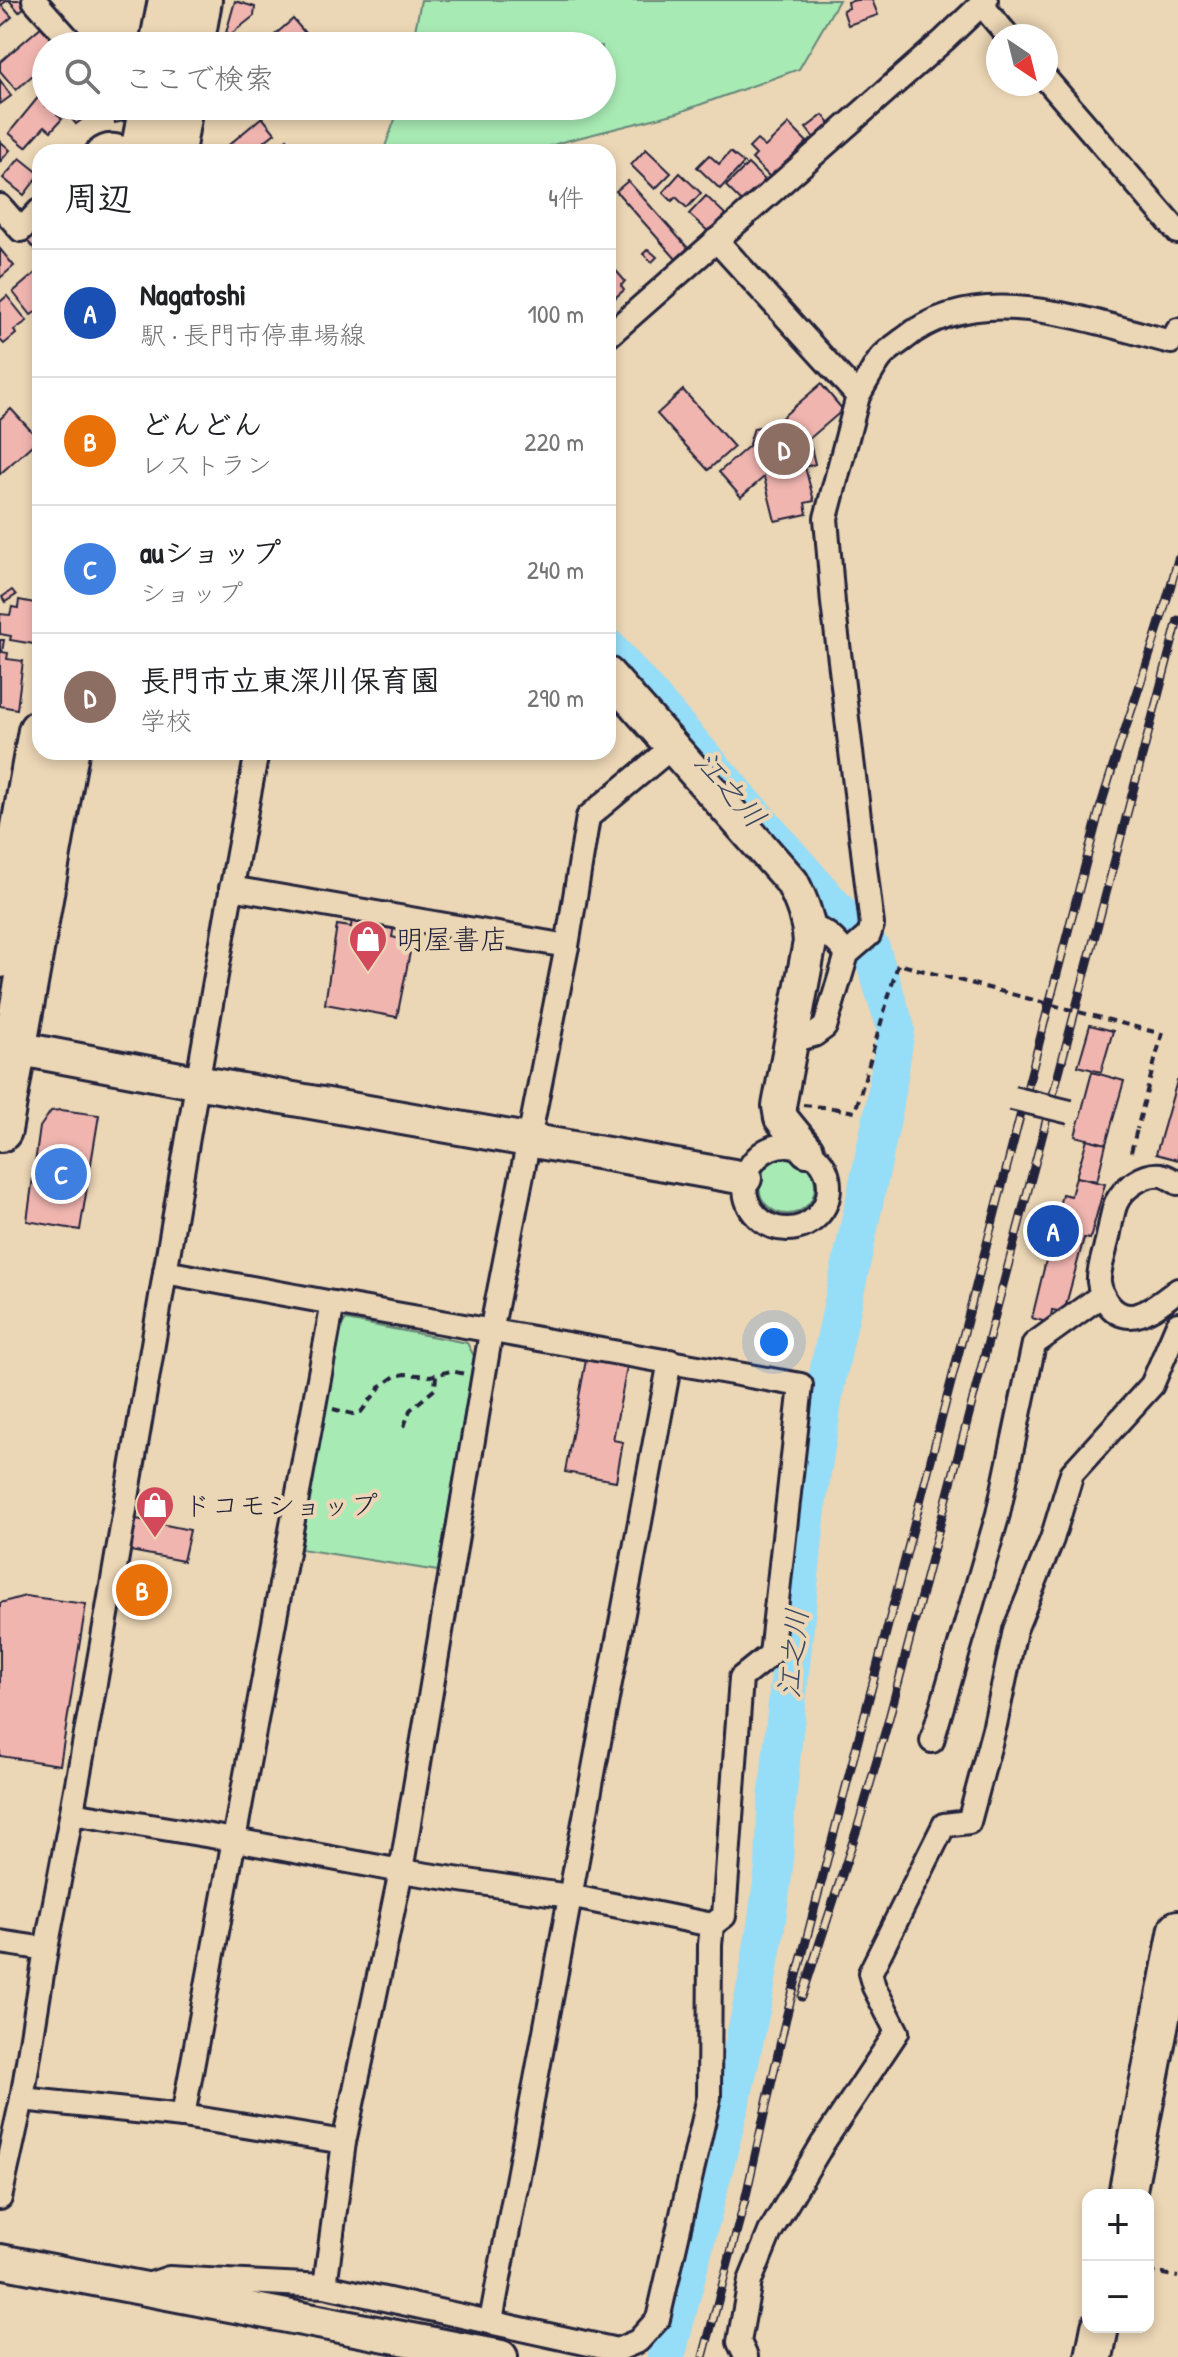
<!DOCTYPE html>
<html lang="ja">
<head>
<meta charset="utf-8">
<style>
	body { margin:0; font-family:"Patrick Hand","Klee One",sans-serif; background:#f6f6f6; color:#202124 }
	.controls { position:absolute; right:24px; bottom:24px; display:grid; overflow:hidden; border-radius:16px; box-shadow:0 4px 12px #0003 }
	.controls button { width:72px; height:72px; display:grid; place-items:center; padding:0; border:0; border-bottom:2px solid #e0e0e0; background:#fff; color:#202124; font:40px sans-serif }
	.compass { position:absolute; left:986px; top:24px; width:72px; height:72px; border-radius:50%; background:#fff; box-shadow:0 4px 12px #0003; rotate:145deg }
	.you { position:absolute; left:774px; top:1342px; width:28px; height:28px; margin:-20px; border:6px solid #fff; border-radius:50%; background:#1a73e8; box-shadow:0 0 0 12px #1a73e833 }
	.badge { display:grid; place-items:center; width:52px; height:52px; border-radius:50%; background:#111827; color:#fff; font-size:26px; font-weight:700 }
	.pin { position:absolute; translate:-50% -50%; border:4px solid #fff; box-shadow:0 2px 8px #0006 }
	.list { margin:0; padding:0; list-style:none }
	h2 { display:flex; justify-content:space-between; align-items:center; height:104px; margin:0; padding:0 32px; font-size:34px }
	h2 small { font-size:26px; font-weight:400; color:#757577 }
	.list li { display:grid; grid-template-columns:52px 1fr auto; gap:24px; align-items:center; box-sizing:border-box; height:128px; padding:0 32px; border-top:2px solid #e0e0e0 }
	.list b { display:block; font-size:30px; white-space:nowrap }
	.list p { margin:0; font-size:26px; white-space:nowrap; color:#757577 }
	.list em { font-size:26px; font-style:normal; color:#757577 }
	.icon { flex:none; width:44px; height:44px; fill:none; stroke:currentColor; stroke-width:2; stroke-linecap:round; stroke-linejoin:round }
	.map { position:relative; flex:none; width:1178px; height:2357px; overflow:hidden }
	.search { position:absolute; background:#fff; box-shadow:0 4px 12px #0003; left:32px; top:32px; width:584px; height:88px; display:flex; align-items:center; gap:20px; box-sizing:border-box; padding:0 28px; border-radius:44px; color:#757577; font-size:30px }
	.panel { position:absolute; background:#fff; box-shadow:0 4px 12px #0003; left:32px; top:144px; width:584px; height:616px; border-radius:24px }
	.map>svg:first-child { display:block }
	.green { fill:#a8eab4; stroke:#658678; stroke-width:2 }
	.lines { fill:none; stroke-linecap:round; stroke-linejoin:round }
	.river { stroke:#96ddf8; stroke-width:38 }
	.building { fill:#f1b5b0; stroke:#22223b; stroke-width:2 }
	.street-casing { stroke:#22223b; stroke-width:28 }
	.secondary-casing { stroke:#22223b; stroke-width:38 }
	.primary-casing { stroke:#22223b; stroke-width:42 }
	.highway-casing { stroke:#22223b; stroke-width:48 }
	.path { stroke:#22223b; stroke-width:4; stroke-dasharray:8 6; stroke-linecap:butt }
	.street { stroke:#ebd6b5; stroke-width:22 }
	.secondary { stroke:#ebd6b5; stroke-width:32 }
	.primary { stroke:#ebd6b5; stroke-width:36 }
	.highway { stroke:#ebd6b5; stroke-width:42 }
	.rail-casing { stroke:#22223b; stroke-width:9 }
	.rail { stroke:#ebd6b5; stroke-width:6; stroke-dasharray:18; stroke-linecap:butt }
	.street-bridge-casing { stroke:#22223b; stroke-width:28; stroke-linecap:butt }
	.path-bridge { stroke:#22223b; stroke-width:4; stroke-dasharray:8 6; stroke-linecap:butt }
	.street-bridge { stroke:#ebd6b5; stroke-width:22 }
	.labels { text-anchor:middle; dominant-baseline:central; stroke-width:8; stroke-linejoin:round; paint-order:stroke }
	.poi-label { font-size:28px; fill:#22223b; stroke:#ebd6b5; text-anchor:start }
	.water-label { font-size:30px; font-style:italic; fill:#394761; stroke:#ebd6b5 }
</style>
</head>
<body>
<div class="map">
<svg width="1178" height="2357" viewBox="0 0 1178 2357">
	<rect width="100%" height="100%" fill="#ebd6b5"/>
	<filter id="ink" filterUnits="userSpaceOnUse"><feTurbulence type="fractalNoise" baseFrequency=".0125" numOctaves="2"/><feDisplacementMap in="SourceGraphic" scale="16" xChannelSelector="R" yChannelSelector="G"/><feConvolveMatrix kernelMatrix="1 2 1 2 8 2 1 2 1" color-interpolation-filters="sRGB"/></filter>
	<g filter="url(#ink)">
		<g class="green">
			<path d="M421 0H839L799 69 677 113 562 142 534 152H383L400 106H602V46H412Z"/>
			<circle cx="787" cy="1186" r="28"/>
			<path d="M346 1320 467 1343 474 1356 438 1571 301 1549 338 1329Z"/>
		</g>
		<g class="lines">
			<g class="river">
				<path d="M608 648 854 930"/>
				<path d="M666 2357 734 2090 756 1986 766 1926 774 1868 776 1811 808 1498 826 1383 884 1109 896 1029 871 949"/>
			</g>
		</g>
		<g class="building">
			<path d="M0 0H8L1 5 12 17 0 27Z"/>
			<path d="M9 0H23L27 5 19 12Z"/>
			<path d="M856 0H872L878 15 848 25 843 10 849 8 848 2Z"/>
			<path d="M235 1 255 7 254 16 231 34 226 33Z"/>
			<path d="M293 19 305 33 300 38 303 41 297 46 293 44 290 46H262Z"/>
			<path d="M42 26 57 44 46 46V54L39 61 43 66 16 90 0 71V62Z"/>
			<path d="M0 80 11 96 0 104Z"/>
			<path d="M40 95 46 100V106H54L59 110 57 115 62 119 51 131 45 126 26 147 9 133Z"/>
			<path d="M61 106H102L104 109 92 118 89 114 76 124Z"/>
			<path d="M109 106H120L123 121 115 123 113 109Z"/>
			<path d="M823 115 831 125 814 138 806 128Z"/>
			<path d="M262 117 275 133 251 152H226L224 149Z"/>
			<path d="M789 124 807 142 794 155 796 156 772 179 752 159 756 155 749 148 757 140 765 147Z"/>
			<path d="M287 139 298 152H274L273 151Z"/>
			<path d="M0 141 10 150 0 162Z"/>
			<path d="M646 149 671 173 655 189 631 165Z"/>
			<path d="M730 152 744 163 720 189 697 167 709 155 719 164Z"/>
			<path d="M20 158 40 174 24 195 3 178Z"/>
			<path d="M748 164 765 180 744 204 726 186Z"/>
			<path d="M680 173 701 193 687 208 676 197 672 201 663 192Z"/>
			<path d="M628 181 688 248 676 259 616 191Z"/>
			<path d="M706 196 726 215 710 233 689 214Z"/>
			<path d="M35 233 40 238 39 253 27 241Z"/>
			<path d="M0 249 14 266 0 278Z"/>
			<path d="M648 249 657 257 652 262 643 254Z"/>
			<path d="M611 265 625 281 621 286 624 290 609 303 608 267Z"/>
			<path d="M40 269V309L31 315 13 292Z"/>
			<path d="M7 296 27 321 14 330 16 334 4 344 0 340V302Z"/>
			<path d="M821 384 843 410 809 439 815 464 805 467 814 501 805 503 807 514 775 521 764 477 741 497 719 472 750 445 749 444 754 428 771 425 772 426Z"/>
			<path d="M683 390 734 447 708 470 657 414Z"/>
			<path d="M11 409 34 434 40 429V448L37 451 32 445 0 474V419Z"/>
			<path d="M12 590 16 595 5 602 2 597Z"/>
			<path d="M19 600 40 604 34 644 10 640 11 636 0 634V614L10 615 12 607 18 608Z"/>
			<path d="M0 640H4L2 652 8 653 7 659 23 661 17 709 0 706Z"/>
			<path d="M352 917 394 926 392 937 412 942 397 1017 325 1004 337 925 351 927Z"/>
			<path d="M1090 1025 1113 1031 1101 1072 1078 1066Z"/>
			<path d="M1092 1072 1124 1081 1106 1144 1075 1136Z"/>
			<path d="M1177 1081H1178V1160L1156 1154Z"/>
			<path d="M61 1110 99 1115 80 1230 27 1221 40 1127 51 1111Z"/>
			<path d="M1087 1139 1106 1144 1097 1181 1076 1177Z"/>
			<path d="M1076 1177 1105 1184 1090 1239 1084 1238 1064 1312 1052 1310 1050 1323 1032 1318 1062 1194 1071 1196Z"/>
			<path d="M586 1360 627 1367 613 1440 623 1442 616 1481 565 1472Z"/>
			<path d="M127 1517 190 1530 183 1561 120 1549Z"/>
			<path d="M129 1568 161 1574 154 1613 122 1607Z"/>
			<path d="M25 1596 86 1604 60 1765 0 1756V1603Z"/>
		</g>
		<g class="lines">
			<g class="street-casing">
				<g id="street">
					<path d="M34 0 75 46"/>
					<path d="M981 4 1008 36"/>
					<path d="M1046 79 1178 232"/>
					<path d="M97 152C109 141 120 147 134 152"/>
					<path d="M0 206 21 230 40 210"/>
					<path d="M716 240 858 396C865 384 872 370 880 359 886 351 896 345 904 339 979 278 1088 321 1171 342L1178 330"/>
					<path d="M608 336 944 40 986 0"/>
					<path d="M231 888 567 946"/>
					<path d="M809 928C827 929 835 941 847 954"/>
					<path d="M792 1041 814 1035 825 1027 847 954 869 935 872 925 833 603 826 518 858 396"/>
					<circle cx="787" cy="1187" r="42"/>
					<path d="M1178 1183C1173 1180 1167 1176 1161 1175 1144 1173 1123 1188 1116 1203 1111 1215 1110 1232 1106 1245 1104 1256 1098 1270 1099 1282 1101 1297 1112 1315 1129 1316 1146 1317 1165 1299 1178 1290"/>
					<path d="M932 1741 998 1514 1034 1344 1102 1295"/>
					<path d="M72 1813 235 1840 401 1871 569 1896 712 1925"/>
					<path d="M0 1942 46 1949C123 1552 181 1150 257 752"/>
					<path d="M22 2099 183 2116 344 2142"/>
					<path d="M183 2116 333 1303"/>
					<path d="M0 2198 22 2099 46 1949"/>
					<path d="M145 2286 169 2278 325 2286 617 2350 638 2341 658 2319 709 2097 710 1945 712 1925 724 1916 741 1678 771 1654 801 1385 333 1303 165 1272"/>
					<path d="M325 2286 344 2142 401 1871 491 1332 567 946 588 817 673 746"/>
					<path d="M491 2321 670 1361"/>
					<path d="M746 2357 739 2342 750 2281 770 2232 823 2143 897 2032 874 1987 870 1973 944 1825 969 1822 995 1725 1015 1630 1052 1539 1072 1473 1152 1385 1178 1324"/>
				</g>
			</g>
			<g class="secondary-casing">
				<g id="secondary">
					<path d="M608 674 792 882C802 902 809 920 810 942L779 1106 781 1118 807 1150"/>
					<path d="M0 1045 196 1082 745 1178"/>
					<path d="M0 2261 501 2357"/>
				</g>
			</g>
			<g class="primary-casing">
				<g id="primary">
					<path d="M1127 2195 1178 1929"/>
					<path d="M1094 2357 1100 2327"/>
				</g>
			</g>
			<g class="highway-casing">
				<g id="highway">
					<path d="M161 46 170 0"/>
					<path d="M192 46 200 0"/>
					<path d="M142 152 151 106"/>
					<path d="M173 152 181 106"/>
					<path d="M0 956 40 731"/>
					<path d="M0 1130 67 752"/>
				</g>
			</g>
			<g class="path">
				<path d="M803 1105 833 1108"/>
				<path d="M1131 1152 1137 1129"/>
				<path d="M333 1409 353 1414 361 1412 381 1386 395 1376 405 1374 430 1376 451 1371 465 1374"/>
				<path d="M404 1427 410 1410 435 1389 436 1375"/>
				<path d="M1148 2271 1178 2277"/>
			</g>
			<use href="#street" class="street"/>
			<use href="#secondary" class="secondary"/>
			<use href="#primary" class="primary"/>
			<use href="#highway" class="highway"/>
			<g class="rail-casing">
				<g id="rail">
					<path d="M802 1997 858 1826 888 1722 1178 620"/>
					<path d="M703 2357 746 2196 786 2018 1099 812C1124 727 1156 645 1178 559"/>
				</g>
			</g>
			<use href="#rail" class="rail"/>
			<g class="street-bridge-casing">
				<path id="street-bridge" d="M1012 1098 1070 1112"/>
			</g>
			<path class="path-bridge" d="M833 1108 855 1112 898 964 1162 1034 1137 1129"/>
			<use href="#street-bridge" class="street-bridge"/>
		</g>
	</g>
	<defs>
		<g id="shop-pin" transform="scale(2)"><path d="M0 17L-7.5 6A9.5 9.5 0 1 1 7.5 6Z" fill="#d1495b" stroke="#ebd6b5"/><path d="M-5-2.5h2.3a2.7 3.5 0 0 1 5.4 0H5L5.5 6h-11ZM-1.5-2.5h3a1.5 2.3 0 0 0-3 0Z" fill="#fff"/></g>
	</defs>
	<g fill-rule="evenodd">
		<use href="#shop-pin" x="368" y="939"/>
		<use href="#shop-pin" x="155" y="1505"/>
	</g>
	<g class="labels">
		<g class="poi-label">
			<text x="396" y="939">明屋書店</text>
			<text x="183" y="1505">ドコモショップ</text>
		</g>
		<g class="water-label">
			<text transform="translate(731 789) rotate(49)">江之川</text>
			<text transform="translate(792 1653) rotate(-84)">江之川</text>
		</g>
	</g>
</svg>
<div class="controls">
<button>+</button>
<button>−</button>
</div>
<svg class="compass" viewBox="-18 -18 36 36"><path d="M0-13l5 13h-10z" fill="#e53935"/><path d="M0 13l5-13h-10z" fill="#757577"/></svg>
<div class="you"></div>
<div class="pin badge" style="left:1053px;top:1231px;background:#1a4fb4">A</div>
<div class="pin badge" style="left:142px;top:1590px;background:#e8710a">B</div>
<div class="pin badge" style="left:61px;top:1174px;background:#3f7fe0">C</div>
<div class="pin badge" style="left:784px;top:449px;background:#8d6e63">D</div>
<div class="search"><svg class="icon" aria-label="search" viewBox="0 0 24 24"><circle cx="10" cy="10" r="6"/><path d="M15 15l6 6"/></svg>ここで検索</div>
<section class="panel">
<h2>周辺<small>4件</small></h2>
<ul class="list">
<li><span class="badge" style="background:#1a4fb4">A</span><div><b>Nagatoshi</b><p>駅 · 長門市停車場線</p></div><em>100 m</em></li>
<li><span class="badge" style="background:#e8710a">B</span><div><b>どんどん</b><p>レストラン</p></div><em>220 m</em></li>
<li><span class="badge" style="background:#3f7fe0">C</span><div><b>auショップ</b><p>ショップ</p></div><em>240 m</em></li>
<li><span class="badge" style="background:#8d6e63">D</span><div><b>長門市立東深川保育園</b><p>学校</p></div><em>290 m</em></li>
</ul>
</section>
</div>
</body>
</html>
